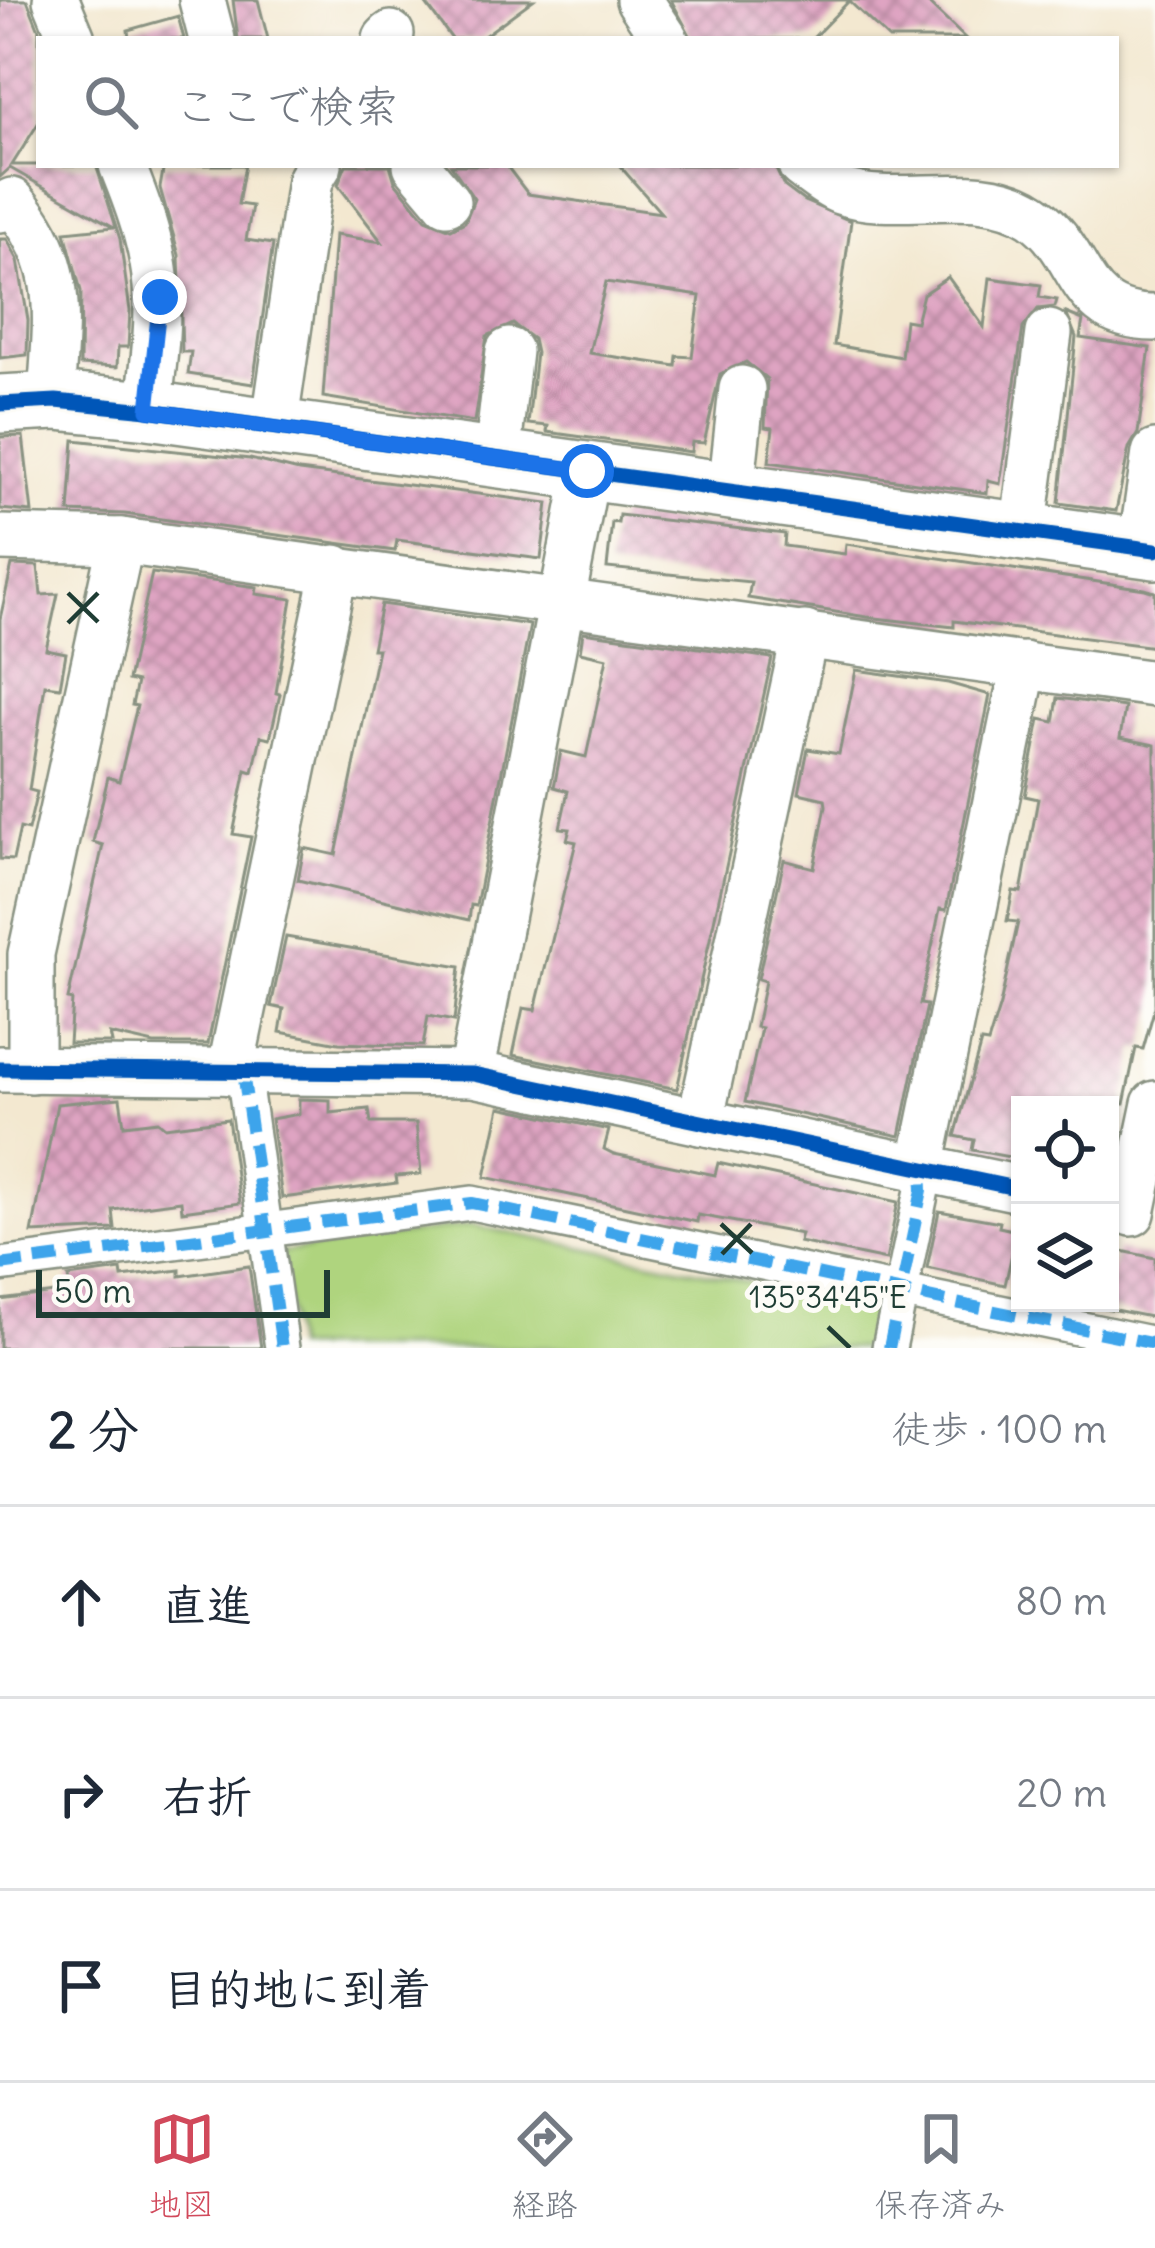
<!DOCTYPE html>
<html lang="ja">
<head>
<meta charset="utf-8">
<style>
	body { margin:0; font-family:Delius,"Klee One",sans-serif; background:#f2f2f3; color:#1f2937 }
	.controls { position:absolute; right:36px; bottom:36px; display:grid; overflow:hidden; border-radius:0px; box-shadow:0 3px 9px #0004 }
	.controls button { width:108px; height:108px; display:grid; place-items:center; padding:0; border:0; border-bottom:3px solid #e0e1e3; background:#fff; color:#1f2937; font:60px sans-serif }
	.scale { position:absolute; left:36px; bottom:30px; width:294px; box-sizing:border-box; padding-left:12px; border:6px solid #1f3d34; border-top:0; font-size:33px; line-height:42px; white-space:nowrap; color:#1f3d34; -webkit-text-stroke:9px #fdfcf7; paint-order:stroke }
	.stop { position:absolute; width:36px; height:36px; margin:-27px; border:9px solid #1a73e8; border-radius:50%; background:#fff }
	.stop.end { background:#1a73e8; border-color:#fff; box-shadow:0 3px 12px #0008 }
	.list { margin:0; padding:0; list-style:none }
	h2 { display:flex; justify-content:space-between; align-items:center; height:156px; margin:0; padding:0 48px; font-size:51px }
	h2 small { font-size:39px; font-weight:400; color:#747a83 }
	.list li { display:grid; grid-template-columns:78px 1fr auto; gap:36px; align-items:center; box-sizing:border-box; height:192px; padding:0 48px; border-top:3px solid #e0e1e3 }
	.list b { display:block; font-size:45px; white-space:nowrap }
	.list em { font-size:39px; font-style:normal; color:#747a83 }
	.icon { flex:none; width:66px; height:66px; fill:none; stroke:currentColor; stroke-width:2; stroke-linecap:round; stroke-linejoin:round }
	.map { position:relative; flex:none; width:1155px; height:1348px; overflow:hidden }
	.search { position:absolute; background:#fff; box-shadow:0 3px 9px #0004; left:36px; right:36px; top:36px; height:132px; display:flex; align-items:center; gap:30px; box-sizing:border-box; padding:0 42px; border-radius:0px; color:#747a83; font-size:45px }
	.sheet { height:732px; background:#fff }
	nav { display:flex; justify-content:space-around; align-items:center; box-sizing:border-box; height:168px; border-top:3px solid #e0e1e3; background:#fff; font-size:33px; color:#747a83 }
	nav a { display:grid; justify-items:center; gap:6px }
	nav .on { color:#d1495b }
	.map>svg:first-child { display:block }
	.green { fill:#afd47e; stroke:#678859; stroke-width:3 }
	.building { fill:url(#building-cross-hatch); fill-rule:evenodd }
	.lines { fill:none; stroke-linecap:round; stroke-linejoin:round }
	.pedestrian-casing { stroke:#899282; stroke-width:38 }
	.minor-casing { stroke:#899282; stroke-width:50 }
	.tertiary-casing { stroke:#899282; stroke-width:62 }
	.pedestrian { stroke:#fff; stroke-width:33 }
	.minor { stroke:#fff; stroke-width:45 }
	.tertiary { stroke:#fff; stroke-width:57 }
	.quiet { stroke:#3da4eb; stroke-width:12; stroke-dasharray:24 12; stroke-linecap:butt }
	.cycleway-casing { stroke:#fdfcf7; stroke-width:22 }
	.cycleway { stroke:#0057b8; stroke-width:15 }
	.route { stroke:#1a73e8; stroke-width:15 }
	.ticks { fill:none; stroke:#1f3d34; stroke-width:4.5 }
	.ticks-label { font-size:30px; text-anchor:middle; fill:#1f3d34; stroke:#fdfcf7; stroke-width:10; stroke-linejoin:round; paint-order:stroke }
</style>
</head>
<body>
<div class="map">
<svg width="1155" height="1348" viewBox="0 0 1155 1348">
	<defs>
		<pattern id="building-cross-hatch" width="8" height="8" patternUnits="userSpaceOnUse" patternTransform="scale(3)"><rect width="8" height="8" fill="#dfa4c2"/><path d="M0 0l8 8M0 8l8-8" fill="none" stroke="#b4879e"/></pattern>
	</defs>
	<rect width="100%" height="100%" fill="#fdfcf7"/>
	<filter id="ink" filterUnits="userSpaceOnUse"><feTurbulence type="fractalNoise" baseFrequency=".00833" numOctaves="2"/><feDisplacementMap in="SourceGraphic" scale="24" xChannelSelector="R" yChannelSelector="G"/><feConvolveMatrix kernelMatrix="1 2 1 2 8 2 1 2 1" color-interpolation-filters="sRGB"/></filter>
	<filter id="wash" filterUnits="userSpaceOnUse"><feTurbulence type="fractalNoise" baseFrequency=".004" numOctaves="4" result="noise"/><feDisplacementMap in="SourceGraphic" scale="48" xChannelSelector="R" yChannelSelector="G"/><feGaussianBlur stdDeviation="2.7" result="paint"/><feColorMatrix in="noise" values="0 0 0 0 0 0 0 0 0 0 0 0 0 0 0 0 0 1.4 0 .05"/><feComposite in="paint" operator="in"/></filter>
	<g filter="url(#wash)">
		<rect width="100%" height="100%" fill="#f3e8d0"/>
		<path class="green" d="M471 1225 885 1309 876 1348H294L281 1252Z"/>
		<g id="blocks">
			<g class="building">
				<path d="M0 0H27L39 30V122L12 165H96L120 239 130 311 128 347H118L117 367 80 365 81 291 65 232 114 227 10 168 0 177Z"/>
				<path d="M233 0H258L268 39H238Z"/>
				<path d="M423 0H533L480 39H452Z"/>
				<path d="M671 0H925L966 39H889L849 1 812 39H692Z"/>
				<path d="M178 16 184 39H129L128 30Z"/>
				<path d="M164 165H245L238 204 252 206 246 240 273 244 253 384 188 374 191 352H182L179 255 160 188Z"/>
				<path d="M346 165H390L395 182 426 219 451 229 465 222 474 199 451 165H506L528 194 661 213 619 165H774L784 186 804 201 851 221 834 345 901 357 905 320 916 322 923 294 948 277 984 327 990 278 1041 285 1039 297 1057 300 1055 307 1038 309 1023 328 1000 484 988 481 987 493 769 462 773 428 765 427 767 379 746 362 720 374 704 443 692 442 691 452 547 432 548 426 528 424 536 353 533 339 513 324 487 336 474 422 323 397 335 235 382 242 338 185ZM606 282 700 296 692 357 677 356 676 366 589 353Z"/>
				<path d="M0 239H7L18 260 28 320 27 355 0 358Z"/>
				<path d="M1066 313 1083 320 1080 338 1150 348 1138 433 1129 448 1116 511 1059 503 1076 337Z"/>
				<path d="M23 436 32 512 0 509V437Z"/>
				<path d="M74 440 250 459 299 471 548 503 541 559 397 540 395 551 125 514 69 512Z"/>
				<path d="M619 515 785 534 784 546 845 554 846 544 1145 589 1155 592V647L954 621V627L867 617 748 598 751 582 607 568 612 522 618 523Z"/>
				<path d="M12 565 38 566 41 595 58 594 46 649 66 653 60 687 45 685 29 790 37 792 28 830 20 828 13 860 0 859V619Z"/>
				<path d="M152 573 257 587 256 594 292 599 276 693 280 694 270 738 261 736 253 772 246 770 233 834 251 837 208 1044H154L110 1034 112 1043H69L72 1000 68 999 103 845 93 842 108 777 119 781 137 706 132 705 137 682 128 680Z"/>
				<path d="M381 604 530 625 476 906 471 905 469 920 298 880 304 848 336 855 378 649H372Z"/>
				<path d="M583 632 772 658 677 1089 513 1055 523 1008 535 1010 576 842 567 840 570 829 560 828 568 791 554 787 561 751 586 757 607 658 580 652Z"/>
				<path d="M856 670 948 683 990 695 946 910 940 909 920 1004 927 1005 900 1136 745 1102 761 1028 756 1027 765 981 758 979 784 860 814 868 826 806 825 799 799 793 808 749 839 754Z"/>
				<path d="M1058 698 1125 707 1120 738 1155 745V1007L1143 1049 1136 1048 1124 1104 1020 1105V1159L972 1150 974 1140 955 1136 981 1042 988 1043 1000 1005 1018 922 1007 921 1013 891 1021 892 1038 799 1025 796 1040 719 1054 722Z"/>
				<path d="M286 937 460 967 454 1021 428 1016 423 1046 339 1043 280 1032 284 1009 271 1006Z"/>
				<path d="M120 1098 124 1125 158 1121 165 1127 228 1119 240 1203 182 1211 181 1201 113 1210 115 1229 32 1233 57 1104Z"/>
				<path d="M299 1099 330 1100V1113L369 1109 371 1123H416L421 1174 396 1176 397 1183 282 1198 271 1119 299 1114Z"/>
				<path d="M500 1107 609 1130 604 1149 614 1154 715 1175 718 1163 898 1202 886 1260 799 1242 801 1234 698 1215 697 1222 485 1177Z"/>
				<path d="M939 1211 1000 1222 999 1227 1017 1231 1005 1285 927 1268Z"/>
				<path d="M1117 1250 1155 1258V1318L1105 1308Z"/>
				<path d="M249 1266 261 1348H0V1300L70 1291 68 1277 121 1270 122 1277 180 1270V1276Z"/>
			</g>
		</g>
	</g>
	<g filter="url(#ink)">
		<use href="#blocks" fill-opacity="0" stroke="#899282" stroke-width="3"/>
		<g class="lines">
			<g class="pedestrian-casing">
				<g id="pedestrian">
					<path d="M243 1072 282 1348"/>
					<path d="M0 1265 472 1203 1155 1344"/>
					<path d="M889 1348 922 1190 921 1167"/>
				</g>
			</g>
			<g class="minor-casing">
				<g id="minor">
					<path d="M56 0 72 39"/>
					<path d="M202 0 212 39"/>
					<path d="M639 0 665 39"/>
					<path d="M386 39 391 34"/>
					<path d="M122 165C164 269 162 300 148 410"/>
					<path d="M416 165 447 202"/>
					<path d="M801 165C812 173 827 186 840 191 899 212 979 179 1033 216 1086 253 1074 318 1155 318"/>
					<path d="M0 209 12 201C69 267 55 321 51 401"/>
					<path d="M274 428 310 180 319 165"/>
					<path d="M497 458 509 351"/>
					<path d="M731 491 742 389"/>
					<path d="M1023 531 1049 333"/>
					<path d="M0 538 121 541 1155 684"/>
					<path d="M1141 548 1155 453"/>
					<path d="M0 1069 473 1074 1020 1189"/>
					<path d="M31 1070V954L121 541"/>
					<path d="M230 1072 335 568"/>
					<path d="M471 1074 587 471"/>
					<path d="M700 1122 805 634"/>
					<path d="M921 1167 1024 665"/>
					<path d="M1132 1213 1155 1104"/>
				</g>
			</g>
			<g class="tertiary-casing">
				<path id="tertiary" d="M0 404 56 401 148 410 1155 550"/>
			</g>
			<use href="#pedestrian" class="pedestrian"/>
			<use href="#minor" class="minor"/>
			<use href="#tertiary" class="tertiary"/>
			<g class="quiet">
				<path d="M243 1072 282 1348"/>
				<path d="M0 1265 472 1203 1155 1344"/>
				<path d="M889 1348 922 1190 921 1167"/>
			</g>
			<g class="cycleway-casing">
				<g id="cycleway">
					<path d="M0 404 56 401 148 410 1155 550"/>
					<path d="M0 1069 473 1074 1020 1189"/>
				</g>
			</g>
			<use href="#cycleway" class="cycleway"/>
		</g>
	</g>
	<g class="lines" filter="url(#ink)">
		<path class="route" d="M160 297 148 410 587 471"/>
	</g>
	<path class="ticks" d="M68 593 98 622M68 623 98 593M721 1224 752 1253M722 1254 751 1224M828 1327 850 1348"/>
	<g class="ticks-label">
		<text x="828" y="1308">135°34'45"E</text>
	</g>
</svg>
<div class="controls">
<button><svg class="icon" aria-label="locate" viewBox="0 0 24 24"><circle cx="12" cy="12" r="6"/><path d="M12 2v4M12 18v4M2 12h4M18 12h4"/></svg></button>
<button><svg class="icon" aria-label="layers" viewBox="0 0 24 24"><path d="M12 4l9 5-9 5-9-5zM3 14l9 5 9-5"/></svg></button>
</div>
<div class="scale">50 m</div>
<div class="stop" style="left:587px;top:471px"></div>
<div class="stop end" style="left:160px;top:297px"></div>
<div class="search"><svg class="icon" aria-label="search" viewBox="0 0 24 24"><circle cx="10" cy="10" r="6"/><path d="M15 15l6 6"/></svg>ここで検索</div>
</div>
<section class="sheet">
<h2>2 分<small>徒歩 · 100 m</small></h2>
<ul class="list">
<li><svg class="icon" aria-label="ahead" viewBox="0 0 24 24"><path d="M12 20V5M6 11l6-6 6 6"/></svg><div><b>直進</b></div><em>80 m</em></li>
<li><svg class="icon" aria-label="right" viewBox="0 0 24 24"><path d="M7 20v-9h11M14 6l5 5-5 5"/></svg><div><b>右折</b></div><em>20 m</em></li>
<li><svg class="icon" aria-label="arrive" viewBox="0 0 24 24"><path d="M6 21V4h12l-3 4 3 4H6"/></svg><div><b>目的地に到着</b></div></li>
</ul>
</section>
<nav>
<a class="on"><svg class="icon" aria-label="map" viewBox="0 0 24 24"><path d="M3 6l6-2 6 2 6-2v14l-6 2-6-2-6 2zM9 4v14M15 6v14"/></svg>地図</a>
<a><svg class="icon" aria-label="directions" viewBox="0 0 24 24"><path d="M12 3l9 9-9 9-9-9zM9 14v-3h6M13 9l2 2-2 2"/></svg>経路</a>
<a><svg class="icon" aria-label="saved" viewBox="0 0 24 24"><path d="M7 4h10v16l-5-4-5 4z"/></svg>保存済み</a>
</nav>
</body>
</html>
